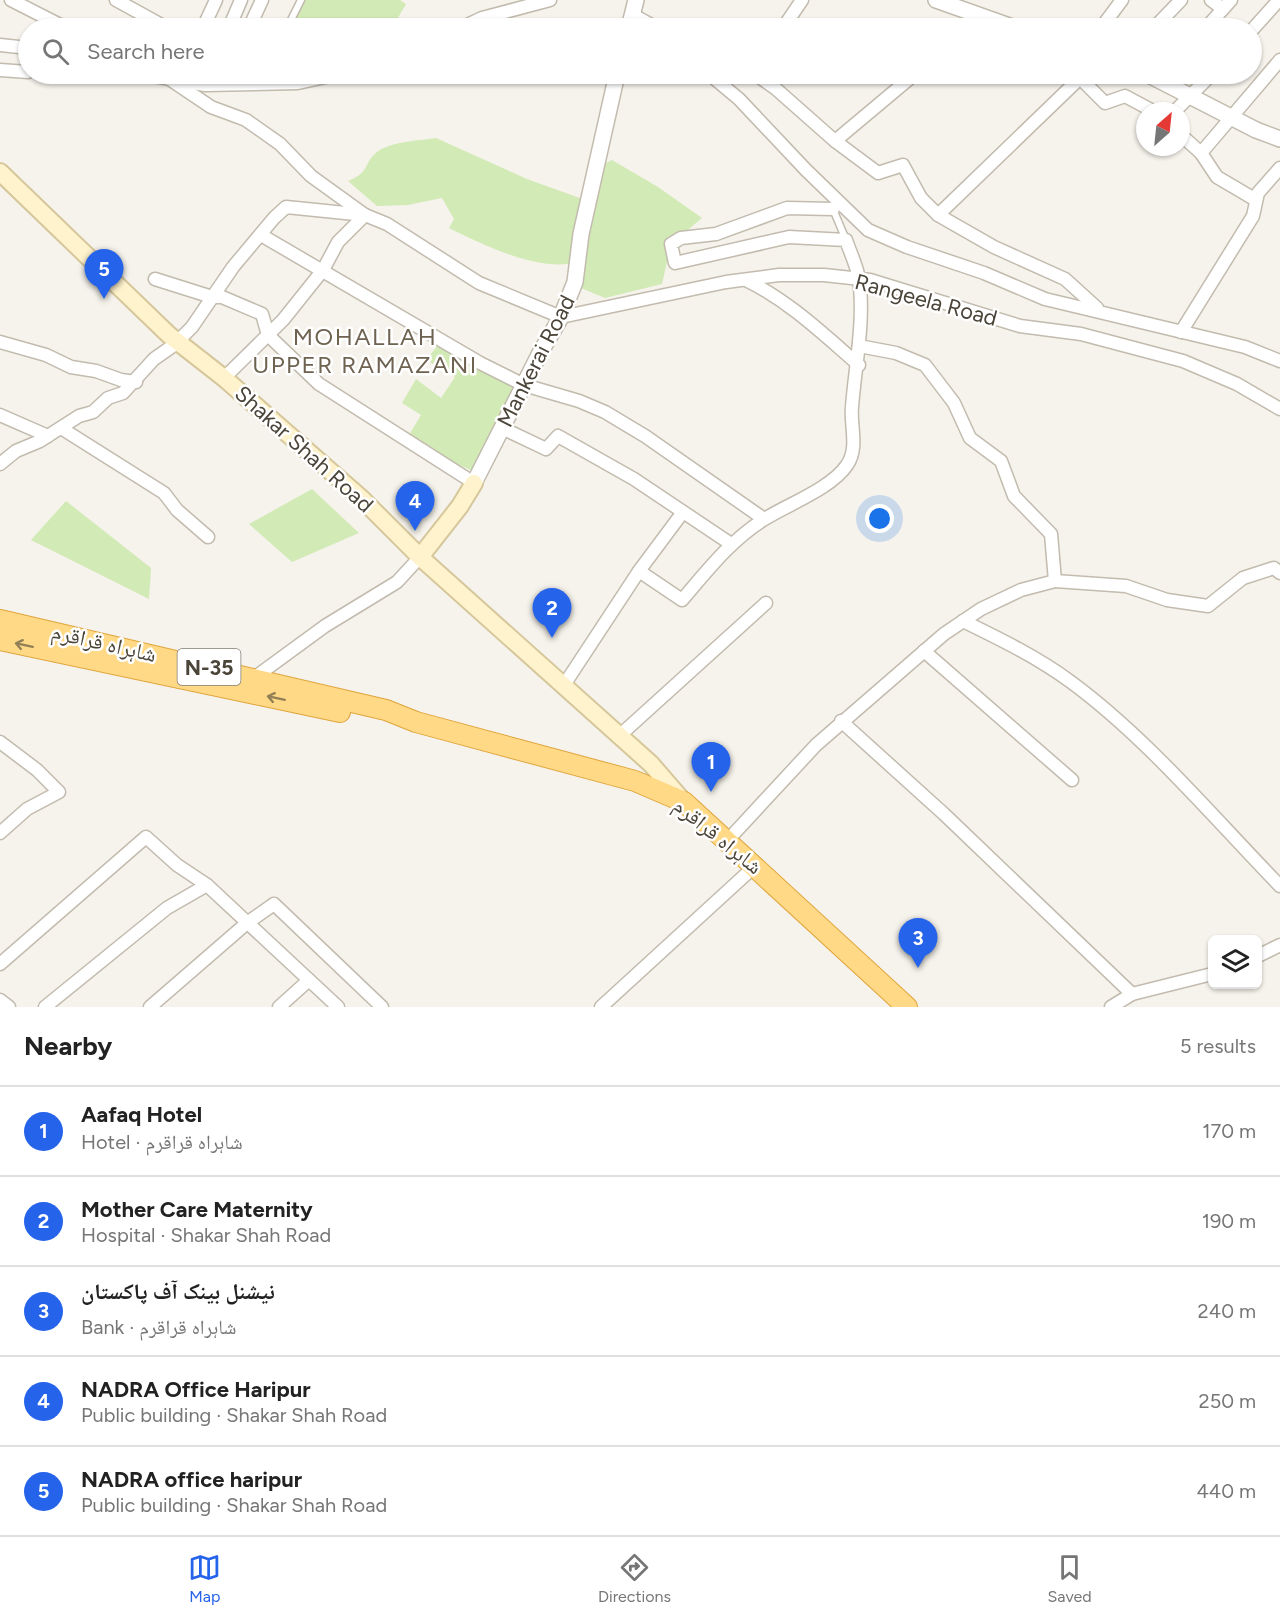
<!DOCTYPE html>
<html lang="en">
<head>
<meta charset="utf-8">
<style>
	body { margin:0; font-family:Figtree,"Noto Naskh Arabic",sans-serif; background:#f6f6f6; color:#222 }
	.controls { position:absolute; right:18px; bottom:18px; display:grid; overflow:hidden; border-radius:9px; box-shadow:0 2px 4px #0004 }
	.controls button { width:54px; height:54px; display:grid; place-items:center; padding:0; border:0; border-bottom:2px solid #e0e0e0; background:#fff; color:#222; font:30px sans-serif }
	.compass { position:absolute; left:1136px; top:102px; width:54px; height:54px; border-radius:50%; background:#fff; box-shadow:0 2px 4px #0004; rotate:27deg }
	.you { position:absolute; left:880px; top:519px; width:21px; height:21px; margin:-15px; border:4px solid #fff; border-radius:50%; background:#1a73e8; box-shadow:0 0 0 9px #1a73e833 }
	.badge { display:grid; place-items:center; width:39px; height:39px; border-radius:50%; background:#2563eb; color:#fff; font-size:20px; font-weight:700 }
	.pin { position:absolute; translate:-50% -50px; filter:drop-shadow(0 2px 3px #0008) }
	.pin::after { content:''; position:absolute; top:32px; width:21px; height:18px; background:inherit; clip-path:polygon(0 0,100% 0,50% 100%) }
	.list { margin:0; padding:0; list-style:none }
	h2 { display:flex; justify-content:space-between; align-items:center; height:78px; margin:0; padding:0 24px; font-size:26px }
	h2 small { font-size:20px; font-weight:400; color:#767676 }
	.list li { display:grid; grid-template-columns:39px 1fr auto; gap:18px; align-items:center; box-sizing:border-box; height:90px; padding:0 24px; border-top:2px solid #e0e0e0 }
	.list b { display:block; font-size:22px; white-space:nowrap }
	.list p { margin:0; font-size:20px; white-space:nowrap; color:#767676 }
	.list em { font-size:20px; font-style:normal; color:#767676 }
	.icon { flex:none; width:33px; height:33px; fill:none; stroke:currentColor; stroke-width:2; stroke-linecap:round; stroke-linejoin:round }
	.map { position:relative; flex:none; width:1280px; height:1007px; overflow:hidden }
	.search { position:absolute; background:#fff; box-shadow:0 2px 4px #0004; left:18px; right:18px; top:18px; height:66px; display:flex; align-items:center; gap:15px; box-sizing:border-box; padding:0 21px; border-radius:33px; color:#767676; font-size:22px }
	.sheet { height:528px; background:#fff }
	nav { display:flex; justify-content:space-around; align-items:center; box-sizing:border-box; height:84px; border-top:2px solid #e0e0e0; background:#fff; font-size:16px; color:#767676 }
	nav a { display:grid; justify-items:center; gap:3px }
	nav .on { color:#2563eb }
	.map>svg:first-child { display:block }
	.green { fill:#d2eab5 }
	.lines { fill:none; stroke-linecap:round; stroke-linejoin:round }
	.service-casing { stroke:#c2bbae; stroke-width:9 }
	.minor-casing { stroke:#c2bbae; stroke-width:15 }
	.tertiary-casing { stroke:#c2bbae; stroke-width:18 }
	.secondary-casing { stroke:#d6c79b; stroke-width:20 }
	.trunk-casing { stroke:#e0a43c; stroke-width:22 }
	.service { stroke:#fff; stroke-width:6 }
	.minor { stroke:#fff; stroke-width:12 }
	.tertiary { stroke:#fff; stroke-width:15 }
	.secondary { stroke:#fff3cd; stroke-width:16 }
	.trunk { stroke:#ffd985; stroke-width:20 }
	.oneway { stroke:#938057 }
	.labels { text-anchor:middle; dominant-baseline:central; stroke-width:5; stroke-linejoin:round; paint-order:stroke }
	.shield { fill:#fff; stroke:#817c74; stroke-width:1.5 }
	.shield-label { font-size:21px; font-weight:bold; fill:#4b4439 }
	.street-label { font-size:22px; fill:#4b4439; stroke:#fff }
	.neighbourhood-label { font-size:24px; letter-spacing:1.5px; fill:#6e6250; stroke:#fff }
</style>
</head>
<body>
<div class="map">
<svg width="1280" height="1007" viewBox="0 0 1280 1007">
	<rect width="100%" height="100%" fill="#f6f3ec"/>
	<g class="green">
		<path d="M301 0H400L406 4 392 28H288Z"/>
		<path d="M436 138 527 179 588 201 595 168 612 160 658 187 702 218 671 244 662 284 605 298 576 286 577 262C541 273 483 245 449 228L454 219 442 198 408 205 377 206 348 181C371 172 363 163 377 152 392 141 418 141 436 138Z"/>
		<path d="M442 340 524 385 479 474 406 440 421 415 402 403 416 379 441 398 455 377 426 360Z"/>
		<path d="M312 489 359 533 292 562 249 524Z"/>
		<path d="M66 501 151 568 149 599 31 540Z"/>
	</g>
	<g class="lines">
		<g class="service-casing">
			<g id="service">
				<path d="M287 28 301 0"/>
				<path d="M833 209 846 240"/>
			</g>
		</g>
		<g class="minor-casing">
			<g id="minor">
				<path d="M11 0 66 28"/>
				<path d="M116 0 167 28"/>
				<path d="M1211 0 1223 9"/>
				<path d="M633 15 657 28"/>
				<path d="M203 28 216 0"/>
				<path d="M229 28 241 0"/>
				<path d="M249 28 262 0"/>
				<path d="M461 28 482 18 550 0"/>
				<path d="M783 28 802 0"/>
				<path d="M967 28 981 17"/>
				<path d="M1101 28 1122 0"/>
				<path d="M1154 28 1181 0"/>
				<path d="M1206 28 1231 0"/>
				<path d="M1252 30 1279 0"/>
				<path d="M0 45 28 48"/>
				<path d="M0 70 28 72"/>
				<path d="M142 74 205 85 298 83 339 74"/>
				<path d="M162 74 211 107 246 120 280 144 311 176 365 215 338 242 323 270 283 320 224 378"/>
				<path d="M709 74 739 99 806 170 868 230 907 247 984 273 1045 299 1245 347 1280 361"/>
				<path d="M755 74 775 88 835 141"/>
				<path d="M915 74 835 141 878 173 903 165 921 198 938 215"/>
				<path d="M1175 111 1212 74"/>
				<path d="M1181 135 1201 153 1280 60"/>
				<path d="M1201 153 1217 177 1256 200"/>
				<path d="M261 235 480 363 524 385 579 401 605 412 645 436 764 519"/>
				<path d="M155 279 212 297H222L262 314 268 335 319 384 474 483"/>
				<path d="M746 280C789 301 823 334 859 365"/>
				<path d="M1097 308 1065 279 994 247 938 215 1080 78 1105 103 1125 96 1153 111"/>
				<path d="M1181 332 1253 216 1258 193 1280 168"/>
				<path d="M0 342 46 355 71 367 96 371 121 380 136 382"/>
				<path d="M859 346 896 353 925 365 954 403 970 438 1001 461 1014 496 1051 534 1055 581 1126 586 1167 600 1208 606 1243 578 1274 568 1280 573"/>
				<path d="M0 415 48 436"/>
				<path d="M61 428 164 493 177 510 208 537"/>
				<path d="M502 428 546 449 558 436 634 479 731 544"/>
				<path d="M0 464 16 451 40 441 79 416 93 412 108 398 123 393 154 359 174 345 192 327 233 267 274 218 286 207 365 215 387 224 479 283 561 317 726 282 779 275H824L870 280 1020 326 1081 334 1183 361 1237 384 1280 409"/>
				<path d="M639 571 682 600C707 571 730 541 763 520 786 505 831 489 847 465 859 448 850 425 852 407 855 367 865 320 859 279 857 266 850 252 846 240L789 237 675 263 671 244 681 238 716 234 787 208 833 209"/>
				<path d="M963 621C1000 639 1037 657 1071 682 1147 738 1213 817 1280 886"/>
				<path d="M924 651 1072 780"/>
				<path d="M254 678 325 626 397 582 420 557"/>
				<path d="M564 685 639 571 683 512"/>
				<path d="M841 721 944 814 1132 994"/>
				<path d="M618 737 766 603"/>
				<path d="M0 742 37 770 59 792 27 809 0 833"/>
				<path d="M728 840 816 745 944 634 981 609 1021 590 1055 581"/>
				<path d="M1258 956 1280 945"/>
				<path d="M0 964 146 837 177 865 207 885 338 1007"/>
				<path d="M0 1000 9 1007"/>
				<path d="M45 1007 167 908 207 885"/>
				<path d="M150 1007 247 923 274 904 382 1007"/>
				<path d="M279 1007 309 980"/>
				<path d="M601 1007 755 866"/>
				<path d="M1111 1007 1132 994 1212 974"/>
			</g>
		</g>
		<g class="tertiary-casing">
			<g id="tertiary">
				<path d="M936 0 1015 28"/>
				<path d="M629 28 636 0"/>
				<path d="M1147 74 1256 130 1280 139"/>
				<path d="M474 483 540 353 561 317 575 282 581 234 617 74"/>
			</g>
		</g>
		<g class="secondary-casing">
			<g id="secondary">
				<path d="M0 172 169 335 224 378 361 498 420 557 651 764 683 801"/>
				<path d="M420 557 460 506 474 483"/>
			</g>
		</g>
		<g class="trunk-casing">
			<g id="trunk">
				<path d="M0 620 386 710 416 722 635 781 684 802 907 1007"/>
				<path d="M0 640 340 712"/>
			</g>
		</g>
		<use href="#service" class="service"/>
		<use href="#minor" class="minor"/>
		<use href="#tertiary" class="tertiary"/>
		<use href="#secondary" class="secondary"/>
		<use href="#trunk" class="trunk"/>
	</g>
	<defs><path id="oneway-shaft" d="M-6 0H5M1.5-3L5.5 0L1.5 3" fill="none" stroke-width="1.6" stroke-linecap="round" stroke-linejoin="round" transform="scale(1.5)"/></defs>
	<g class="oneway">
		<use href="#oneway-shaft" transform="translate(24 645) rotate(-168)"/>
		<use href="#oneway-shaft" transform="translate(276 698) rotate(-168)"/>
	</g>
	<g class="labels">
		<rect class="shield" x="177.5" y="649" width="63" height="36" rx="4.5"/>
		<g class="shield-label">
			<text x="209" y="667">N-35</text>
		</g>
		<g class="street-label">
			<text transform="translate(926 300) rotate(15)">Rangeela Road</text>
			<text transform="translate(536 361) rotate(-63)">Mankerai Road</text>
			<text transform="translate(304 449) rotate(42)">Shakar Shah Road</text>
			<text transform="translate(104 643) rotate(13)">شاہراہ قراقرم</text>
			<text transform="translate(718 836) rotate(39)">شاہراہ قراقرم</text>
		</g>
		<g class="neighbourhood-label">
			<text x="365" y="336">MOHALLAH<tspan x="365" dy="28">UPPER RAMAZANI</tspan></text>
		</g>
	</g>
</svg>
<div class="controls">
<button><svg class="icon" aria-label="layers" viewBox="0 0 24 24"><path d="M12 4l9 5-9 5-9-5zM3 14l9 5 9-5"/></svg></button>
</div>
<svg class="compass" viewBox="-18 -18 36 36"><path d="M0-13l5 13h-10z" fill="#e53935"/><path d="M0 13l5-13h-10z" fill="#767676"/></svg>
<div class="you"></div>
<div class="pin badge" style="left:711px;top:792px">1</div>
<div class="pin badge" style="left:552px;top:638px">2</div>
<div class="pin badge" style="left:918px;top:968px">3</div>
<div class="pin badge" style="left:415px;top:531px">4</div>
<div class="pin badge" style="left:104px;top:299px">5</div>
<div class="search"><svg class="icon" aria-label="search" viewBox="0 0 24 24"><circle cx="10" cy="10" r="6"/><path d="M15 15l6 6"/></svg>Search here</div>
</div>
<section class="sheet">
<h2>Nearby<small>5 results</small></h2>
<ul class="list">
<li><span class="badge">1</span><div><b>Aafaq Hotel</b><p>Hotel · شاہراہ قراقرم</p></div><em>170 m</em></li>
<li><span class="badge">2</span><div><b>Mother Care Maternity</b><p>Hospital · Shakar Shah Road</p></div><em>190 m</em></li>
<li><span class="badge">3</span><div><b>نیشنل بینک آف پاکستان</b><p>Bank · شاہراہ قراقرم</p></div><em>240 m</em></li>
<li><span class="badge">4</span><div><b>NADRA Office Haripur</b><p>Public building · Shakar Shah Road</p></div><em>250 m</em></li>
<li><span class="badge">5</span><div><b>NADRA office haripur</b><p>Public building · Shakar Shah Road</p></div><em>440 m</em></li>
</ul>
</section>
<nav>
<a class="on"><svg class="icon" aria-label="map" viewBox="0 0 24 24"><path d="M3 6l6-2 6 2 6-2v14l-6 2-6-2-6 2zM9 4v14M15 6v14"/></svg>Map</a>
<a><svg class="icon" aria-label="directions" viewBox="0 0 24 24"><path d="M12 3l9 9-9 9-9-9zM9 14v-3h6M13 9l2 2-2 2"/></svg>Directions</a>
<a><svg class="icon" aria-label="saved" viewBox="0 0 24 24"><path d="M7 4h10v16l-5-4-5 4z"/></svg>Saved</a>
</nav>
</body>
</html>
